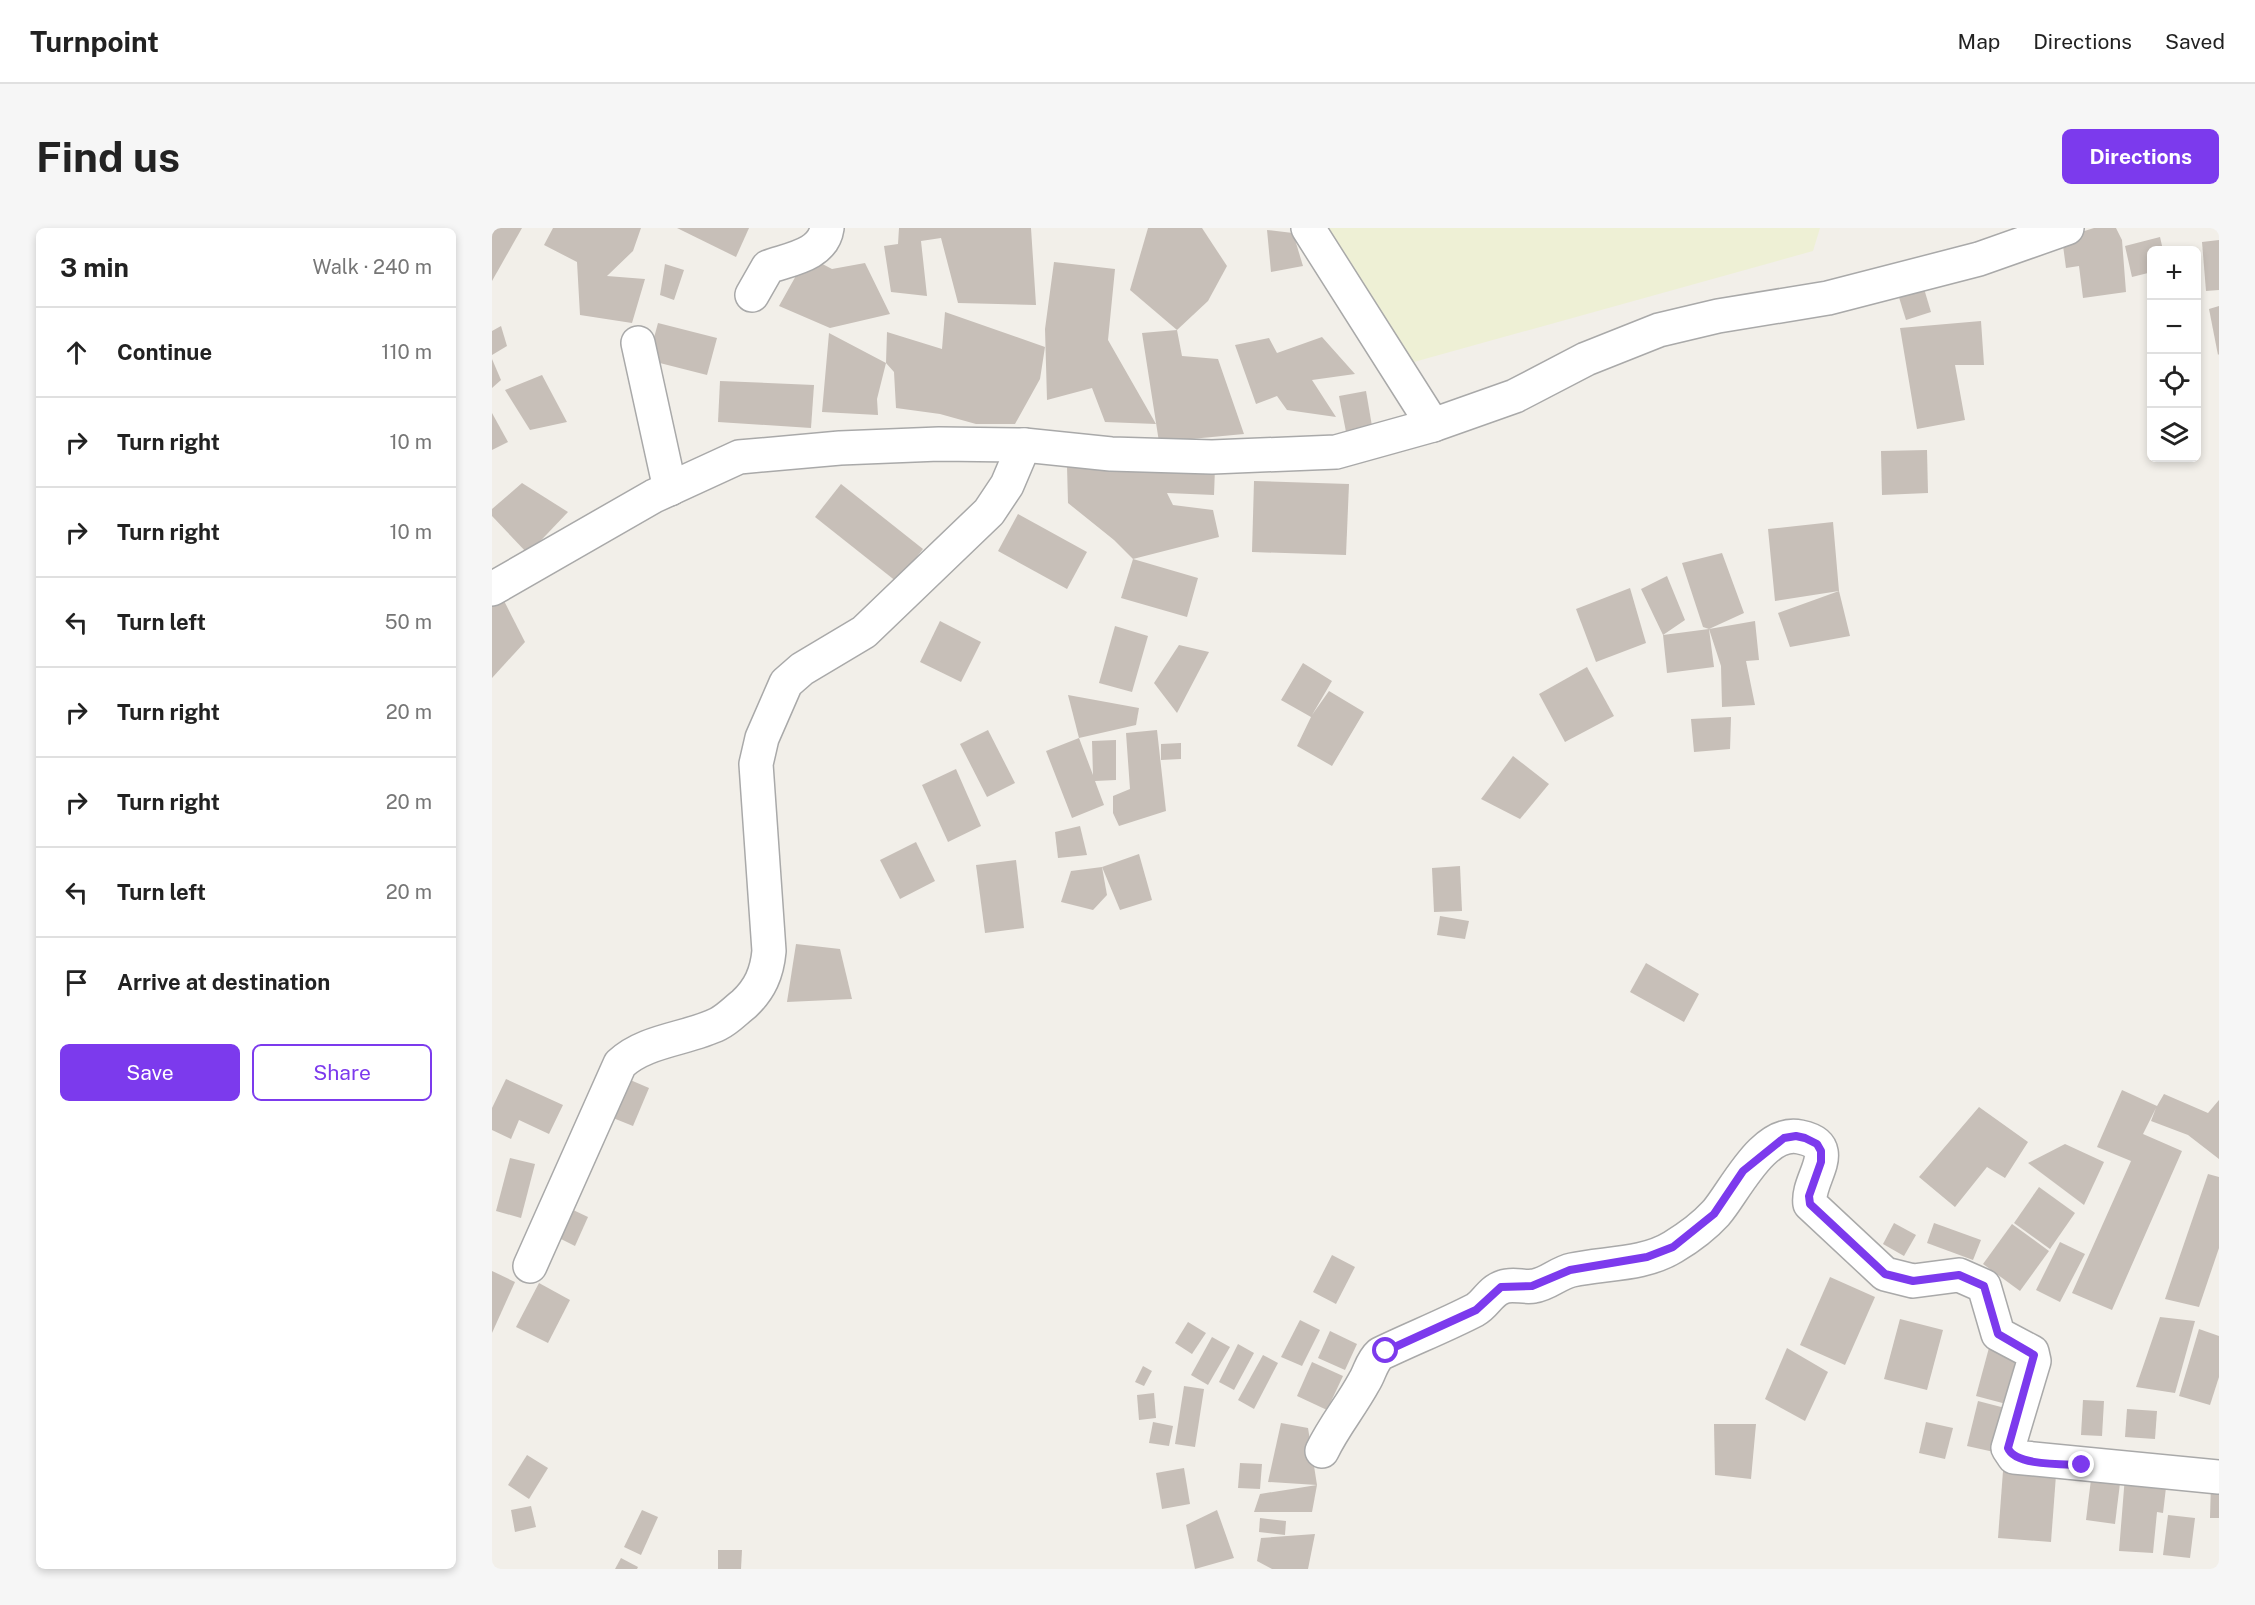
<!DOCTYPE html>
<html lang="en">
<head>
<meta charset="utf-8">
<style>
	body { margin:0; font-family:"Public Sans",sans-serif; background:#f6f6f6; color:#222 }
	.controls { position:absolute; right:18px; top:18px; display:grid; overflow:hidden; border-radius:9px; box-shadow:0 3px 9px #0003 }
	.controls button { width:54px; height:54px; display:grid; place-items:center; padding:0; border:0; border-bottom:2px solid #e0e0e0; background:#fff; color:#222; font:30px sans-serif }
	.stop { position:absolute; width:18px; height:18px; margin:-14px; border:4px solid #7c3aed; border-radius:50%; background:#fff }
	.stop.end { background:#7c3aed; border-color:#fff; box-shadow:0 2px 6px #0008 }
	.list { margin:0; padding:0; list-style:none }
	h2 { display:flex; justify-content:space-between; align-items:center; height:78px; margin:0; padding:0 24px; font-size:26px }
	h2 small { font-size:20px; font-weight:400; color:#767676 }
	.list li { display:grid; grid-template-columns:39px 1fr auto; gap:18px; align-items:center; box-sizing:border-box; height:90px; padding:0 24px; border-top:2px solid #e0e0e0 }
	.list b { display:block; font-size:22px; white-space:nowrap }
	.list em { font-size:20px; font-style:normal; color:#767676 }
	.actions { display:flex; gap:12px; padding:18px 24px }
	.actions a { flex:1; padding:14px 0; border:2px solid #7c3aed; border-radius:9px; text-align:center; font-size:21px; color:#7c3aed }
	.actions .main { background:#7c3aed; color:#fff }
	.icon { flex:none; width:33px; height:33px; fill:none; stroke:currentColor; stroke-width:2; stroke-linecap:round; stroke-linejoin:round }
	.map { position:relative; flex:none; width:1727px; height:1341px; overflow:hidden; border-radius:9px }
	header { display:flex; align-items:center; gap:36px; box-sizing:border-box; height:84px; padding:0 30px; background:#fff; border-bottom:2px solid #e0e0e0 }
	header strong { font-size:28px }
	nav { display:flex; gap:33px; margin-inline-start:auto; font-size:21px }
	.intro { display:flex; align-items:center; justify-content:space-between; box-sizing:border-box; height:144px; padding:0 36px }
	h1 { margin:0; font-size:42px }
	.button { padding:15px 27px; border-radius:9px; background:#7c3aed; color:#fff; font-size:21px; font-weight:700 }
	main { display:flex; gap:36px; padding:0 36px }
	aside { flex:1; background:#fff; border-radius:9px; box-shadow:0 3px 9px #0003 }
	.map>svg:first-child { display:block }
	.farmland { fill:#eef0d5 }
	.building { fill:#c7bfb8 }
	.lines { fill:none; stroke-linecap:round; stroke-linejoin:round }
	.minor-casing { stroke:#a9a9a9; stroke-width:36 }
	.minor { stroke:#fff; stroke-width:33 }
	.route { stroke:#7c3aed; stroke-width:8 }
</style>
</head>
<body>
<header>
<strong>Turnpoint</strong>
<nav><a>Map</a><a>Directions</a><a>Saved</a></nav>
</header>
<div class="intro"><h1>Find us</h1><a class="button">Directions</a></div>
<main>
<aside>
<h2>3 min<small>Walk · 240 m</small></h2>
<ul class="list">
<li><svg class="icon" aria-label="ahead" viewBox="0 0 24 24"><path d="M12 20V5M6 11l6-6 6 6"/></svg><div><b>Continue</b></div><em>110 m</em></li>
<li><svg class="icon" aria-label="right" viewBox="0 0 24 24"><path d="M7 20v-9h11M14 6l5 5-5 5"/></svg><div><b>Turn right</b></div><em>10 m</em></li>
<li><svg class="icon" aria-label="right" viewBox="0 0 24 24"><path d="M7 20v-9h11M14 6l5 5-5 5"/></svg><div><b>Turn right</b></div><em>10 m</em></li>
<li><svg class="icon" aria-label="left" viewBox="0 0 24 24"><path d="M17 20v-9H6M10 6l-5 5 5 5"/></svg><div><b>Turn left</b></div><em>50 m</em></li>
<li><svg class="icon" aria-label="right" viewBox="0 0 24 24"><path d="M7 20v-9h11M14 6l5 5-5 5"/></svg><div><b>Turn right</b></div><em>20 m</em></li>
<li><svg class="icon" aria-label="right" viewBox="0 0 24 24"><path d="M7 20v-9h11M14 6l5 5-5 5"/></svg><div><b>Turn right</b></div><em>20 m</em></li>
<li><svg class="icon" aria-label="left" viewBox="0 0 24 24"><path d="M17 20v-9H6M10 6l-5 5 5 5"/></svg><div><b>Turn left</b></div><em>20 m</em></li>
<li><svg class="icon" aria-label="arrive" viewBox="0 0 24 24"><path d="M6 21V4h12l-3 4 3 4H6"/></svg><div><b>Arrive at destination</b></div></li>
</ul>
<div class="actions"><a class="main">Save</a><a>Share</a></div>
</aside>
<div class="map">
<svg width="1727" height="1341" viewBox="0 0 1727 1341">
	<rect width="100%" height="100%" fill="#f2efe9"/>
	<path class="farmland" d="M833 0H1328L1321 23 904 139Z"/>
	<g class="building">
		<path d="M0 0H30L0 53Z"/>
		<path d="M61 0H149L141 23 115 48 153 51 140 95 88 87 85 34 52 17Z"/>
		<path d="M185 0H257L244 29Z"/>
		<path d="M407 0H539L544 77 466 75 449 10 429 13 435 68 399 64 392 18 406 16Z"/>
		<path d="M656 0H710L735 38 716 73 685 102 638 62Z"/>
		<path d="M1602 0H1624L1630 12 1634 64 1591 70 1587 38 1574 40 1570 10Z"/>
		<path d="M775 2 801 5 811 38 779 44Z"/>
		<path d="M1668 9 1671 22H1660V44L1640 49 1633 18Z"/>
		<path d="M1727 12V62L1714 63 1710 14Z"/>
		<path d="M315 28 340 41 373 35 398 86 338 100 287 78Z"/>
		<path d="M562 34 623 41 616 112 664 196 613 194 600 160 555 172 553 101Z"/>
		<path d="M173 36 192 42 182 72 168 67Z"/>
		<path d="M1430 54 1439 84 1414 92 1405 63Z"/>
		<path d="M1727 78V126L1726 127 1717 81Z"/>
		<path d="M453 84 553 119 548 151 523 196H484L448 186 404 180 402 144 394 135 385 171 386 187 330 184 337 105 394 135 395 104 450 121Z"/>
		<path d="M1489 93 1492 137H1463L1473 192 1425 201 1408 100Z"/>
		<path d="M166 95 225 110 215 147 156 132Z"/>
		<path d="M9 98 15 118 0 127V103Z"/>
		<path d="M685 102 690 128 726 131 752 206 667 214 650 105Z"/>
		<path d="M830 109 863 146 820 152 844 189 795 182 785 168 764 176 743 117 777 110 785 125Z"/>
		<path d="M0 131 9 152 0 160Z"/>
		<path d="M50 147 75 194 38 202 13 162Z"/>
		<path d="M228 153 322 157 319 200 226 194Z"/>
		<path d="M874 163 881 204 855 209 847 168Z"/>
		<path d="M0 185 16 214 0 222Z"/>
		<path d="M1435 222 1436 265 1390 267 1389 223Z"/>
		<path d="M575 238 723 240 722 267 675 265 681 277 721 282 727 309 641 331 706 350 695 389 629 370 641 331 622 312 576 275Z"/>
		<path d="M762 253 857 256 854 327 760 324Z"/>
		<path d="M30 255 76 284 36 326 0 288V281Z"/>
		<path d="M349 256 431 321 405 354 323 289Z"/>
		<path d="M526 286 595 324 575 361 506 323Z"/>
		<path d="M1341 294 1347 363 1358 408 1298 419 1286 385 1347 363 1283 373 1276 301Z"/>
		<path d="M1230 325 1252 385 1217 401 1263 393 1267 432 1254 433 1263 477 1230 479 1229 438 1217 401 1211 399 1190 335Z"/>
		<path d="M1175 348 1193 392 1171 407 1217 401 1222 439 1175 445 1171 407 1149 361Z"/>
		<path d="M1138 360 1154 415 1104 434 1084 381Z"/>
		<path d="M8 365 33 414 0 450V369Z"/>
		<path d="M448 393 489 414 469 454 428 434Z"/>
		<path d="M623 398 656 408 640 464 607 455Z"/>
		<path d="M687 417 717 424 685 485 662 455Z"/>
		<path d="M811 435 840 453 820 487 837 463 872 484 840 538 805 518 819 489 789 472Z"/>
		<path d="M1095 439 1122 488 1073 514 1047 466Z"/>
		<path d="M576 467 647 480 644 497 587 510Z"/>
		<path d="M1239 489 1238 521 1202 524 1199 491Z"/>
		<path d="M496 502 523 555 495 569 468 516Z"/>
		<path d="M665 502 674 583 627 598 621 585V568L638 561 634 505Z"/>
		<path d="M587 510 601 547 600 513 624 512V552L603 553 612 577 580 590 554 523Z"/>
		<path d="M689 515V531L669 532V516Z"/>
		<path d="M1021 528 1057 556 1028 591 989 571Z"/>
		<path d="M464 541 489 598 456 614 430 557Z"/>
		<path d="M588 598 595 627 566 630 563 604Z"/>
		<path d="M424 614 443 653 408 671 388 632Z"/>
		<path d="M647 626 660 672 628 682 610 639Z"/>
		<path d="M524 632 532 700 493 705 484 637Z"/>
		<path d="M968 638 970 683 942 684 940 640Z"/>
		<path d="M610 639 615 667 601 682 569 674 579 643Z"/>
		<path d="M948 688 977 693 973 711 945 707Z"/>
		<path d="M304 716 348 721 360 771 295 774Z"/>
		<path d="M1154 735 1207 766 1192 794 1138 764Z"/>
		<path d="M14 851 71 877 57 906 27 892 19 911 0 902V880Z"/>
		<path d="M136 851 157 860 141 898 121 890Z"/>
		<path d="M1630 862 1665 878 1672 866 1716 885 1727 872V931L1696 907 1659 893 1664 880 1651 906 1690 923 1620 1082 1580 1065 1639 933 1605 919Z"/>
		<path d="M1487 879 1536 914 1513 950 1495 939 1463 979 1427 949Z"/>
		<path d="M1573 916 1612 934 1592 977 1536 935Z"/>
		<path d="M18 930 43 936 29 990 4 983Z"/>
		<path d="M1716 946 1727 949V1020L1707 1079 1673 1071Z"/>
		<path d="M1547 959 1583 985 1558 1021 1522 995Z"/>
		<path d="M79 981 96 989 83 1018 65 1009Z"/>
		<path d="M1402 995 1424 1007 1412 1028 1391 1016Z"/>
		<path d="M1442 995 1489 1012 1481 1032 1435 1015Z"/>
		<path d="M1520 996 1557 1023 1528 1063 1491 1036Z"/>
		<path d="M1568 1014 1593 1026 1568 1074 1544 1062Z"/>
		<path d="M840 1027 863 1039 844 1076 821 1064Z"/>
		<path d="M0 1043 23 1054 0 1105Z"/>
		<path d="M1338 1049 1383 1069 1353 1137 1308 1117Z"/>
		<path d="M47 1055 78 1072 56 1115 24 1099Z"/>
		<path d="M1668 1089 1703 1093 1683 1165 1644 1159Z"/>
		<path d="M1408 1091 1451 1102 1435 1162 1392 1151Z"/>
		<path d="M808 1092 828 1102 810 1138 789 1129Z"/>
		<path d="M696 1094 714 1105 700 1126 683 1115Z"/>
		<path d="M1707 1101 1727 1108V1149L1718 1177 1687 1168Z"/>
		<path d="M838 1103 865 1116 853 1142 826 1130Z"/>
		<path d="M720 1109 738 1119 716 1157 699 1147Z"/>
		<path d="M746 1116 762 1125 742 1162 727 1154Z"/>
		<path d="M1498 1116 1531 1125 1518 1177 1484 1168Z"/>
		<path d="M1295 1120 1336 1144 1313 1193 1273 1171Z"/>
		<path d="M771 1127 786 1135 762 1181 746 1172Z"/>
		<path d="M820 1134 851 1148 835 1182 805 1168Z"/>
		<path d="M651 1138 660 1143 652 1158 643 1154Z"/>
		<path d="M692 1158 712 1161 703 1219 683 1216Z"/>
		<path d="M662 1165 664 1190 647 1192 645 1167Z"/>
		<path d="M1591 1172 1612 1173 1610 1208 1589 1207Z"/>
		<path d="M1486 1173 1513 1180 1502 1224 1475 1218Z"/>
		<path d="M1635 1181 1665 1183 1663 1211 1633 1209Z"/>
		<path d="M661 1194 681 1198 677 1218 657 1215Z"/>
		<path d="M1434 1194 1461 1200 1453 1231 1427 1225Z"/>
		<path d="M789 1195 816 1200 825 1257 776 1254Z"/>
		<path d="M1222 1196H1264L1259 1251 1223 1247Z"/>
		<path d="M35 1227 56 1240 37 1271 16 1257Z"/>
		<path d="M748 1235 770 1236 768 1261 746 1260Z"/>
		<path d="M692 1240 698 1276 670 1281 664 1245Z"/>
		<path d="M1511 1243 1564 1247 1559 1314 1506 1310Z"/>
		<path d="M1600 1243 1629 1247 1623 1296 1594 1292Z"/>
		<path d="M1633 1248 1675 1251 1671 1285 1665 1284 1661 1325 1627 1323Z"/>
		<path d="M1719 1255H1727V1290H1718Z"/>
		<path d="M825 1257 820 1284H762L768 1266Z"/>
		<path d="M39 1278 44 1299 23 1304 19 1282Z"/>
		<path d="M150 1282 166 1289 149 1327 132 1319Z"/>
		<path d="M725 1282 742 1330 703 1341 694 1297Z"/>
		<path d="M1676 1287 1703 1290 1698 1330 1671 1327Z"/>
		<path d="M768 1290 794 1293 793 1307 767 1304Z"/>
		<path d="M823 1306 816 1341H780L765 1333 769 1310Z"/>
		<path d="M226 1322H250L249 1341H226Z"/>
		<path d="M129 1330 146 1339 145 1341H123Z"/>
	</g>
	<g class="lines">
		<g class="minor-casing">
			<g id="minor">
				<path d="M816 0 941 197"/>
				<path d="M260 67 276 39C298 31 331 27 335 0"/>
				<path d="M146 115 178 261"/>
				<path d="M0 361 162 268 247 229 348 220 447 216 532 217 619 226 720 229 844 224 941 197 1023 168 1094 131 1167 102 1226 88 1336 70 1487 31 1575 0"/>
				<path d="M38 1038 128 836C153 812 196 811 226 796 236 791 243 783 252 776 268 761 275 745 277 723L264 536 270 510 294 455 310 441 372 404 497 284 515 257 532 217"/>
				<path d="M830 1223C842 1198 859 1178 872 1154 878 1145 879 1134 888 1126 919 1111 952 1098 983 1082 994 1076 998 1063 1011 1059 1021 1055 1032 1060 1042 1058 1056 1056 1066 1045 1080 1042 1112 1035 1152 1037 1181 1019 1196 1010 1213 997 1224 985 1243 963 1271 901 1308 909 1352 918 1314 951 1318 976L1393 1046 1421 1053 1467 1047 1492 1058 1506 1106 1540 1124 1542 1133 1516 1220 1522 1229 1727 1249"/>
			</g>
		</g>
		<use href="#minor" class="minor"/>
	</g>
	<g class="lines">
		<path class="route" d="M894 1123 984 1082 1009 1059 1040 1058 1078 1042 1155 1029 1181 1019 1222 986 1251 943 1292 910 1304 908 1313 910 1325 916 1329 923V934L1317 968 1318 976 1393 1046 1421 1053 1467 1047 1492 1058 1506 1106 1542 1127 1516 1220C1523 1238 1571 1236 1590 1237"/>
	</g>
</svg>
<div class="controls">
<button>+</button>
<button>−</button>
<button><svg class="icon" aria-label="locate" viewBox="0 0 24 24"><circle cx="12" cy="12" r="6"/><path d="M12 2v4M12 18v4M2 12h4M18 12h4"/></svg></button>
<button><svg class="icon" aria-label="layers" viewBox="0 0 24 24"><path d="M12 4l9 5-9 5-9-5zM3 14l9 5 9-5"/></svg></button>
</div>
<div class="stop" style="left:894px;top:1123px"></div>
<div class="stop end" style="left:1590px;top:1237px"></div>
</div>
</main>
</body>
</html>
